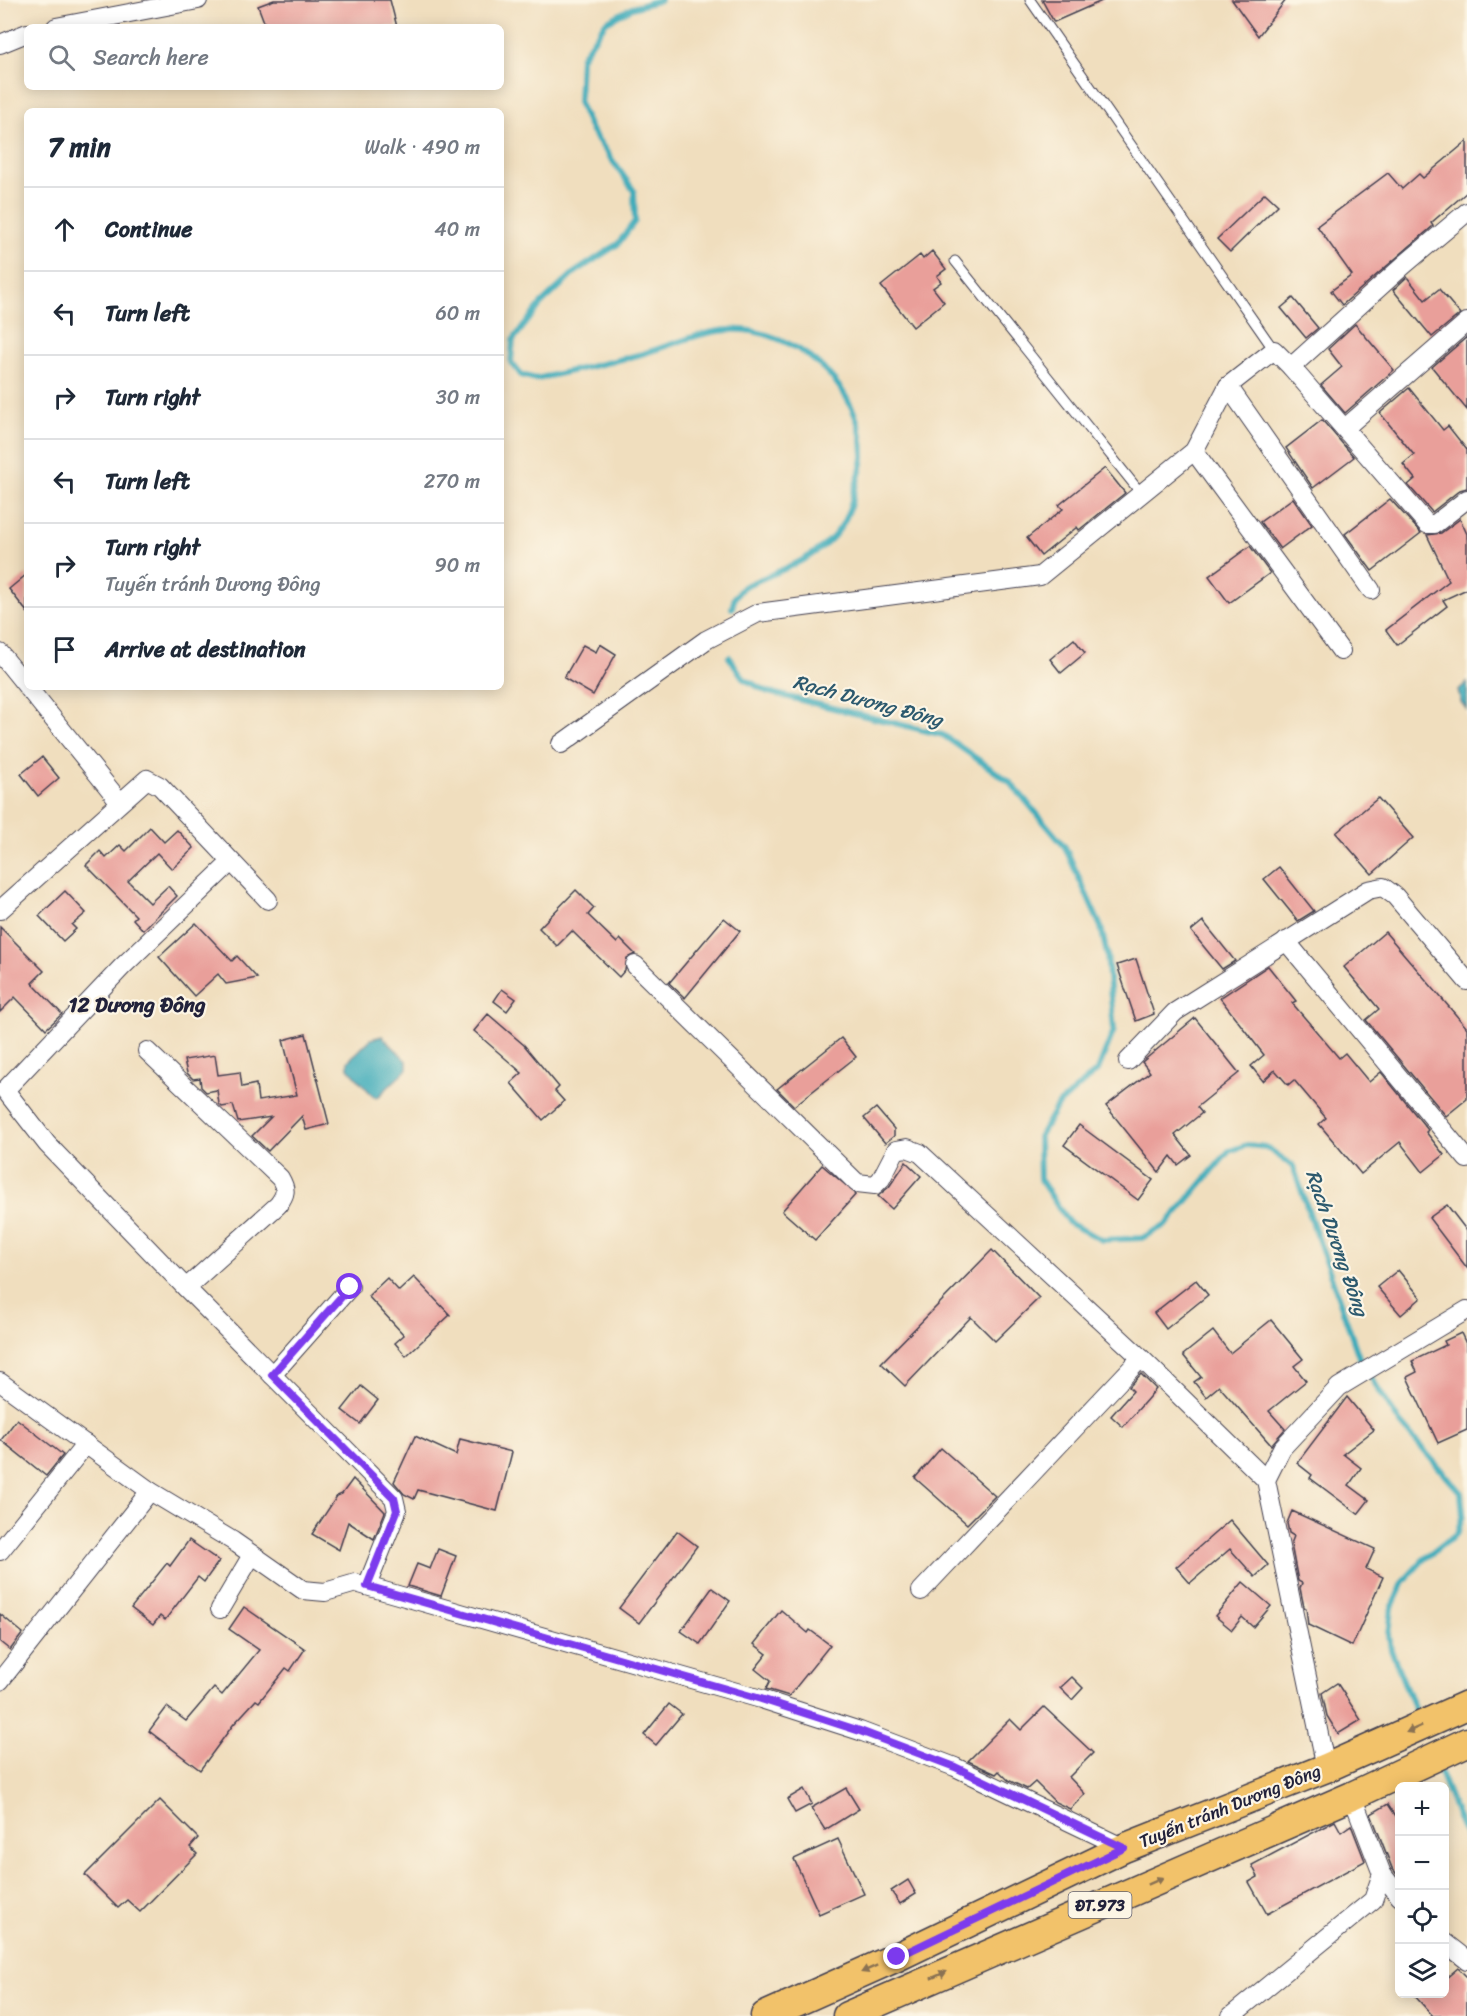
<!DOCTYPE html>
<html lang="en">
<head>
<meta charset="utf-8">
<style>
	body { margin:0; font-family:Sriracha,sans-serif; background:#f2f2f3; color:#1f2937 }
	.controls { position:absolute; right:18px; bottom:18px; display:grid; overflow:hidden; border-radius:9px; box-shadow:0 3px 15px #0003 }
	.controls button { width:54px; height:54px; display:grid; place-items:center; padding:0; border:0; border-bottom:2px solid #e0e1e3; background:#fff; color:#1f2937; font:30px sans-serif }
	.stop { position:absolute; width:18px; height:18px; margin:-14px; border:4px solid #7c3aed; border-radius:50%; background:#fff }
	.stop.end { background:#7c3aed; border-color:#fff; box-shadow:0 2px 6px #0008 }
	.list { margin:0; padding:0; list-style:none }
	h2 { display:flex; justify-content:space-between; align-items:center; height:78px; margin:0; padding:0 24px; font-size:26px }
	h2 small { font-size:20px; font-weight:400; color:#747a83 }
	.list li { display:grid; grid-template-columns:39px 1fr auto; gap:18px; align-items:center; box-sizing:border-box; height:84px; padding:0 24px; border-top:2px solid #e0e1e3 }
	.list b { display:block; font-size:22px; white-space:nowrap }
	.list p { margin:0; font-size:20px; white-space:nowrap; color:#747a83 }
	.list em { font-size:20px; font-style:normal; color:#747a83 }
	.icon { flex:none; width:33px; height:33px; fill:none; stroke:currentColor; stroke-width:2; stroke-linecap:round; stroke-linejoin:round }
	.map { position:relative; flex:none; width:1467px; height:2016px; overflow:hidden }
	.search { position:absolute; background:#fff; box-shadow:0 3px 15px #0003; left:24px; top:24px; width:480px; height:66px; display:flex; align-items:center; gap:15px; box-sizing:border-box; padding:0 21px; border-radius:9px; color:#747a83; font-size:22px }
	.panel { position:absolute; background:#fff; box-shadow:0 3px 15px #0003; left:24px; top:108px; width:480px; height:582px; border-radius:9px }
	.map>svg:first-child { display:block }
	.water { fill:#3cabba; stroke:#2f667a; stroke-width:1.5 }
	.lines { fill:none; stroke-linecap:round; stroke-linejoin:round }
	.stream { stroke:#3cabba; stroke-width:6 }
	.building { fill:#e99f9a }
	.service-casing { stroke:#413e4f; stroke-width:11 }
	.minor-casing { stroke:#413e4f; stroke-width:20 }
	.primary-casing { stroke:#413e4f; stroke-width:31 }
	.service { stroke:#fff; stroke-width:9 }
	.minor { stroke:#fff; stroke-width:18 }
	.primary { stroke:#f2c26a; stroke-width:28 }
	.oneway { fill:#8a7252 }
	.route { stroke:#7c3aed; stroke-width:8 }
	.labels { text-anchor:middle; dominant-baseline:central; stroke-width:4.5; stroke-linejoin:round; paint-order:stroke }
	.shield { fill:#fcf5e5; stroke:#63616e; stroke-width:1.5 }
	.shield-label { font-size:16px; font-weight:bold; fill:#22223b }
	.street-label { font-size:18px; fill:#22223b; stroke:#fcf5e5 }
	.water-label { font-size:20px; font-style:italic; fill:#2c596e; stroke:#fcf5e5 }
	.quarter-label { font-size:21px; font-weight:bold; fill:#22223b; stroke:#fcf5e5 }
</style>
</head>
<body>
<div class="map">
<svg width="1467" height="2016" viewBox="0 0 1467 2016">
	<rect width="100%" height="100%" fill="#fcf5e5"/>
	<filter id="ink" filterUnits="userSpaceOnUse"><feTurbulence type="fractalNoise" baseFrequency=".0167" numOctaves="2"/><feDisplacementMap in="SourceGraphic" scale="12" xChannelSelector="R" yChannelSelector="G"/><feConvolveMatrix kernelMatrix="1 2 1 2 8 2 1 2 1" color-interpolation-filters="sRGB"/></filter>
	<filter id="wash" filterUnits="userSpaceOnUse"><feTurbulence type="fractalNoise" baseFrequency=".008" numOctaves="4" result="noise"/><feDisplacementMap in="SourceGraphic" scale="24" xChannelSelector="R" yChannelSelector="G"/><feGaussianBlur stdDeviation="1.35" result="paint"/><feColorMatrix in="noise" values="0 0 0 0 0 0 0 0 0 0 0 0 0 0 0 0 0 1.4 0 .05"/><feComposite in="paint" operator="in"/></filter>
	<g filter="url(#wash)">
		<rect width="100%" height="100%" fill="#f0debe"/>
		<g class="water">
			<path d="M1467 682V710L1461 702 1458 691Z"/>
			<path d="M382 1036 407 1061V1069L378 1097H374L348 1068V1061L371 1039Z"/>
		</g>
		<g class="lines">
			<g class="stream">
				<path d="M660 0 632 8 606 22 581 58 579 103 591 130 634 191 635 221 618 244 574 273 541 304 513 340 511 362 521 375 536 379C570 371 604 364 638 355 672 346 707 327 743 330 805 336 864 393 863 457 862 467 858 479 855 488 851 506 846 523 833 537 810 562 773 573 743 587L735 597 732 608"/>
				<path d="M729 657 744 679 768 692 943 735 1010 782 1065 847 1101 927 1107 955 1114 1030 1098 1070 1057 1106 1039 1137 1040 1179 1069 1223 1102 1240 1142 1238 1167 1224 1229 1151 1247 1145 1266 1147 1293 1166 1360 1360 1400 1423 1461 1493 1463 1515 1457 1533 1423 1560 1404 1581 1392 1607 1389 1635 1391 1650 1419 1720"/>
				<path d="M1437 1765 1467 1840"/>
			</g>
		</g>
		<g id="blocks">
			<g class="building">
				<path d="M274 0H390L397 27H266L258 6Z"/>
				<path d="M1042 0H1104L1054 22Z"/>
				<path d="M1232 0H1286L1258 36Z"/>
				<path d="M1467 141V192L1431 223 1433 226 1342 305 1331 291 1352 275 1317 226 1388 173 1402 189 1419 174 1423 178Z"/>
				<path d="M1265 193 1278 205 1230 252 1217 239Z"/>
				<path d="M932 251 946 269 937 276 941 282 933 288 944 302 913 327 881 286 920 255 923 259Z"/>
				<path d="M1407 277 1425 300 1439 289 1460 314 1432 337 1393 290Z"/>
				<path d="M1293 298 1318 328 1306 338 1281 308Z"/>
				<path d="M1355 324 1394 370 1345 413 1321 385 1342 367 1328 349Z"/>
				<path d="M1467 337V410L1432 367Z"/>
				<path d="M1409 388 1443 430 1448 426 1467 450V488L1460 490 1432 512 1408 485 1415 479 1403 464 1414 455 1380 413Z"/>
				<path d="M1322 420 1354 457 1313 488 1286 448Z"/>
				<path d="M1105 468 1125 493 1079 530 1077 527 1041 556 1027 538 1063 509 1059 505Z"/>
				<path d="M1293 498 1312 525 1280 549 1260 522Z"/>
				<path d="M1390 499 1421 533 1372 571 1345 534Z"/>
				<path d="M1460 519 1467 534V589L1443 600 1447 606 1397 645 1386 630 1449 581 1427 535 1441 533Z"/>
				<path d="M1250 546 1270 573 1229 603 1209 576Z"/>
				<path d="M27 574V612L9 589Z"/>
				<path d="M1074 639 1085 653 1061 673 1050 659Z"/>
				<path d="M600 644 616 654 593 695 564 678 583 645 596 652Z"/>
				<path d="M42 757 59 778 38 796 21 774Z"/>
				<path d="M1378 798 1413 838 1372 874 1336 833Z"/>
				<path d="M150 827 164 842 177 830 194 848 172 869 157 853 128 881 150 903 168 886 177 896 143 930 133 919 136 916 86 865 100 851 106 858 120 845 126 851Z"/>
				<path d="M1279 867 1314 911 1298 921 1264 879Z"/>
				<path d="M576 890 594 908 588 915 617 943 620 939 635 954 627 958 625 970 619 977 572 931 557 946 539 928Z"/>
				<path d="M65 891 86 913 72 925 76 929 63 941 39 916Z"/>
				<path d="M724 918 740 931 685 998 669 983Z"/>
				<path d="M1203 921 1235 961 1222 969 1191 931Z"/>
				<path d="M196 923 232 961 237 956 257 978 226 984 218 974 194 996 159 957Z"/>
				<path d="M0 927 44 971 32 983 62 1014 46 1029 15 997 0 1012Z"/>
				<path d="M1385 932 1467 1028V1099L1446 1116 1366 1020 1379 1009 1344 967Z"/>
				<path d="M1136 959 1154 1014 1136 1021 1117 965Z"/>
				<path d="M1268 966 1296 1001 1292 1003 1339 1058 1345 1053 1369 1082 1381 1072 1428 1130 1426 1132 1444 1155 1423 1172 1400 1142 1361 1174 1319 1124 1326 1118 1294 1080 1288 1085 1275 1070 1263 1081 1251 1066 1264 1055 1220 998Z"/>
				<path d="M502 989 516 999 507 1011 494 1001Z"/>
				<path d="M488 1014 524 1045 559 1087 555 1091 564 1101 543 1120 511 1083 522 1073 474 1031Z"/>
				<path d="M1195 1018 1239 1073 1197 1107 1202 1113 1175 1135 1191 1155 1178 1165 1171 1156 1159 1172 1106 1106 1150 1072 1142 1062Z"/>
				<path d="M306 1034 329 1124 306 1130 302 1116 268 1151 252 1136 271 1117 238 1122 233 1105 222 1107 219 1104 217 1090 206 1092 201 1087 200 1078 193 1079 187 1073 184 1060 215 1055 218 1075 240 1072 242 1087 256 1084 258 1101 297 1095 283 1040Z"/>
				<path d="M841 1038 856 1057 794 1106 777 1089Z"/>
				<path d="M876 1108 894 1129V1136L885 1143 864 1118Z"/>
				<path d="M1079 1125 1153 1180 1138 1200 1064 1145Z"/>
				<path d="M906 1162 921 1176 892 1209 878 1196 889 1187Z"/>
				<path d="M822 1165 856 1194 815 1240 782 1211Z"/>
				<path d="M1447 1205 1467 1231V1268L1429 1218Z"/>
				<path d="M992 1250 1039 1298 995 1341 971 1317 905 1386 881 1363Z"/>
				<path d="M1398 1270 1421 1298 1401 1315 1377 1287Z"/>
				<path d="M414 1277 450 1315 406 1356 395 1343 404 1335 368 1296 387 1278 399 1291Z"/>
				<path d="M1196 1280 1208 1295 1166 1329 1154 1313Z"/>
				<path d="M1271 1320 1303 1359 1294 1366 1306 1381 1269 1411 1285 1429 1271 1445 1219 1386 1206 1397 1194 1382 1201 1377 1183 1355 1213 1331 1230 1353Z"/>
				<path d="M1461 1333 1467 1346V1430L1438 1443 1407 1377 1417 1372 1412 1361 1446 1345 1444 1341Z"/>
				<path d="M1141 1374 1156 1389 1123 1427 1111 1416 1133 1391 1129 1387Z"/>
				<path d="M361 1386 378 1400 360 1424 342 1410Z"/>
				<path d="M1347 1397 1374 1430 1343 1454 1361 1468 1349 1485 1369 1500 1358 1514 1310 1478 1312 1475 1297 1463Z"/>
				<path d="M17 1419 63 1455 46 1476 1 1440Z"/>
				<path d="M415 1436 456 1455 460 1439 512 1452 497 1511 418 1490 414 1499 404 1494 394 1482Z"/>
				<path d="M941 1448 995 1496 967 1524 915 1478Z"/>
				<path d="M353 1479 385 1512 374 1539 348 1522 339 1550 312 1534 337 1496 342 1494Z"/>
				<path d="M1292 1511 1375 1549 1366 1569 1383 1577 1352 1646 1308 1625 1306 1608 1304 1607 1300 1588 1302 1583 1298 1581 1291 1544 1294 1536 1289 1533 1287 1523Z"/>
				<path d="M1230 1520 1268 1565 1255 1577 1230 1549 1190 1583 1176 1567Z"/>
				<path d="M677 1531 697 1546 639 1623 619 1608Z"/>
				<path d="M189 1540 219 1561 204 1582 198 1577 165 1620 160 1616 153 1625 131 1608 167 1563 170 1566Z"/>
				<path d="M438 1549 456 1556 441 1596 408 1586 417 1564 430 1569Z"/>
				<path d="M1243 1582 1271 1606 1253 1627 1242 1617 1232 1630 1215 1616Z"/>
				<path d="M712 1588 730 1601 700 1644 681 1631Z"/>
				<path d="M244 1607 305 1649 290 1671 286 1668 259 1702 256 1700 233 1725 200 1770 149 1731 167 1707 186 1721 214 1688 222 1695 259 1650 229 1629Z"/>
				<path d="M781 1610 808 1633 810 1630 830 1645 789 1696 766 1689 770 1681 755 1669 767 1654 754 1644Z"/>
				<path d="M0 1614 23 1633 10 1650 0 1642Z"/>
				<path d="M1072 1677 1083 1688 1072 1700 1060 1688Z"/>
				<path d="M1337 1683 1361 1720 1338 1734 1327 1716 1322 1693Z"/>
				<path d="M669 1704 682 1714 656 1745 644 1735Z"/>
				<path d="M1044 1707 1093 1753 1069 1777 1085 1794 1070 1809 1055 1802 1035 1782 1027 1789 1008 1780 999 1771 996 1774 968 1761 1010 1719 1021 1730Z"/>
				<path d="M846 1788 859 1809 825 1830 811 1808Z"/>
				<path d="M804 1789 812 1804 795 1813 787 1799Z"/>
				<path d="M160 1800 198 1838 190 1847 197 1854 140 1912 127 1900 118 1908 85 1875Z"/>
				<path d="M1388 1804 1400 1822V1878L1392 1868 1371 1814Z"/>
				<path d="M1335 1821 1341 1832 1351 1825 1365 1861 1267 1914 1249 1882 1258 1877 1252 1865Z"/>
				<path d="M838 1839 864 1894 819 1914 794 1859Z"/>
				<path d="M908 1880 916 1894 900 1904 891 1891Z"/>
				<path d="M1458 1968 1467 1977V2016H1433L1413 1994H1444V1980Z"/>
			</g>
		</g>
	</g>
	<g filter="url(#ink)">
		<use href="#blocks" fill-opacity="0" stroke="#413e4f" stroke-width="1.5"/>
		<g class="lines">
			<g class="service-casing">
				<g id="service">
					<path d="M1030 0 1274 350"/>
					<path d="M955 261 1140 492"/>
				</g>
			</g>
			<g class="minor-casing">
				<g id="minor">
					<path d="M56 27 198 0"/>
					<path d="M0 44 27 33"/>
					<path d="M1291 367 1427 524H1435L1467 499"/>
					<path d="M1228 386 1371 590"/>
					<path d="M1345 428 1467 322"/>
					<path d="M1194 451 1341 651"/>
					<path d="M0 653 120 802"/>
					<path d="M561 744 706 640 758 613 1040 576 1194 451 1228 386 1274 350 1291 367 1404 265 1467 212"/>
					<path d="M231 862 122 967 5 1090 47 1144 186 1288 394 1498 397 1511 367 1586"/>
					<path d="M0 910 147 779 160 786 268 900"/>
					<path d="M1286 941 1467 1159"/>
					<path d="M635 965 857 1183 875 1185 881 1179 896 1150 907 1148 920 1153 1141 1358 1266 1480"/>
					<path d="M147 1051 280 1178C287 1190 286 1194 278 1205L186 1288"/>
					<path d="M1128 1061 1175 1012 1368 890 1383 887 1395 896 1467 981"/>
					<path d="M272 1375 350 1287"/>
					<path d="M0 1382 150 1491 233 1541 303 1590 325 1592 356 1583 761 1699 860 1731 955 1767 1124 1848"/>
					<path d="M0 1551 86 1444"/>
					<path d="M921 1591 1141 1358"/>
					<path d="M220 1609 252 1555"/>
					<path d="M0 1681 150 1491"/>
					<path d="M1326 1768 1266 1480 1282 1448 1339 1387 1467 1310"/>
					<path d="M1382 1874 1400 1897"/>
					<path d="M1444 1942 1467 1960"/>
					<path d="M1231 2016 1373 1900 1382 1874 1352 1796"/>
				</g>
			</g>
			<g class="primary-casing">
				<g id="primary">
					<path d="M765 2016 897 1957 1124 1848 1326 1768 1467 1705"/>
					<path d="M847 2016 1352 1796 1467 1742"/>
				</g>
			</g>
			<use href="#service" class="service"/>
			<use href="#minor" class="minor"/>
			<use href="#primary" class="primary"/>
		</g>
		<defs><path id="oneway-solid" d="M-6-.8H1V-3.2L6.5 0L1 3.2V.8H-6Z" transform="scale(1.5)"/></defs>
		<g class="oneway">
			<use href="#oneway-solid" transform="translate(1414 1729) rotate(156)"/>
			<use href="#oneway-solid" transform="translate(1156 1881) rotate(-24)"/>
			<use href="#oneway-solid" transform="translate(869 1969) rotate(156)"/>
			<use href="#oneway-solid" transform="translate(939 1975) rotate(-24)"/>
		</g>
	</g>
	<g class="lines" filter="url(#ink)">
		<path class="route" d="M350 1287 272 1375 394 1498 397 1511 367 1586 761 1699 860 1731 955 1767 1124 1848 897 1957"/>
	</g>
	<g class="labels">
		<rect class="shield" x="1068.5" y="1892" width="63" height="26" rx="4.5"/>
		<g class="shield-label">
			<text x="1100" y="1905">ĐT.973</text>
		</g>
		<g class="street-label">
			<text transform="translate(1230 1806) rotate(-22)">Tuyến tránh Dương Đông</text>
		</g>
		<g class="water-label">
			<text transform="translate(868 701) rotate(15)">Rạch Dương Đông</text>
			<text transform="translate(1337 1243) rotate(71)">Rạch Dương Đông</text>
		</g>
		<g class="quarter-label">
			<text x="137" y="1005">12 Dương Đông</text>
		</g>
	</g>
</svg>
<div class="controls">
<button>+</button>
<button>−</button>
<button><svg class="icon" aria-label="locate" viewBox="0 0 24 24"><circle cx="12" cy="12" r="6"/><path d="M12 2v4M12 18v4M2 12h4M18 12h4"/></svg></button>
<button><svg class="icon" aria-label="layers" viewBox="0 0 24 24"><path d="M12 4l9 5-9 5-9-5zM3 14l9 5 9-5"/></svg></button>
</div>
<div class="stop" style="left:350px;top:1287px"></div>
<div class="stop end" style="left:897px;top:1957px"></div>
<div class="search"><svg class="icon" aria-label="search" viewBox="0 0 24 24"><circle cx="10" cy="10" r="6"/><path d="M15 15l6 6"/></svg>Search here</div>
<section class="panel">
<h2>7 min<small>Walk · 490 m</small></h2>
<ul class="list">
<li><svg class="icon" aria-label="ahead" viewBox="0 0 24 24"><path d="M12 20V5M6 11l6-6 6 6"/></svg><div><b>Continue</b></div><em>40 m</em></li>
<li><svg class="icon" aria-label="left" viewBox="0 0 24 24"><path d="M17 20v-9H6M10 6l-5 5 5 5"/></svg><div><b>Turn left</b></div><em>60 m</em></li>
<li><svg class="icon" aria-label="right" viewBox="0 0 24 24"><path d="M7 20v-9h11M14 6l5 5-5 5"/></svg><div><b>Turn right</b></div><em>30 m</em></li>
<li><svg class="icon" aria-label="left" viewBox="0 0 24 24"><path d="M17 20v-9H6M10 6l-5 5 5 5"/></svg><div><b>Turn left</b></div><em>270 m</em></li>
<li><svg class="icon" aria-label="right" viewBox="0 0 24 24"><path d="M7 20v-9h11M14 6l5 5-5 5"/></svg><div><b>Turn right</b><p>Tuyến tránh Dương Đông</p></div><em>90 m</em></li>
<li><svg class="icon" aria-label="arrive" viewBox="0 0 24 24"><path d="M6 21V4h12l-3 4 3 4H6"/></svg><div><b>Arrive at destination</b></div></li>
</ul>
</section>
</div>
</body>
</html>
